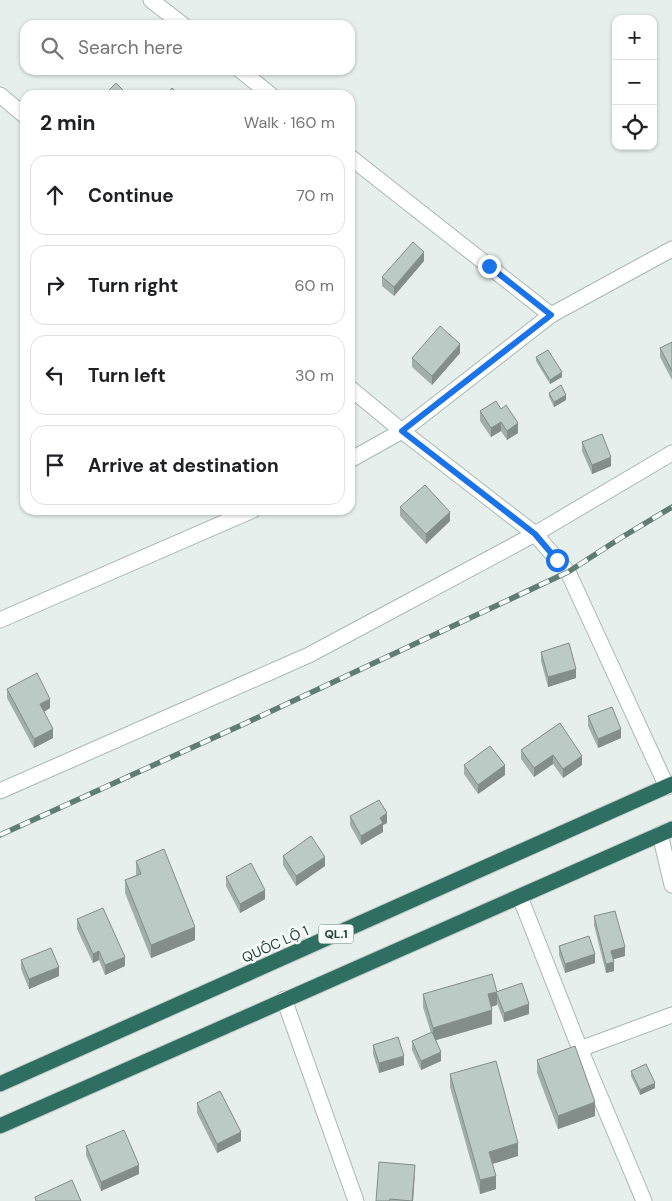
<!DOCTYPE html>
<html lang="en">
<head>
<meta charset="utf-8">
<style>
	body { margin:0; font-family:"DM Sans",sans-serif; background:#f6f6f6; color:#202124 }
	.controls { position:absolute; right:15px; top:15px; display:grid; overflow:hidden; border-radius:10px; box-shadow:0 1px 4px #0004 }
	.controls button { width:45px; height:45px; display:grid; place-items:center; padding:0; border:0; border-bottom:1px solid #e0e0e0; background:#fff; color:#202124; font:25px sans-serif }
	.stop { position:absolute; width:15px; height:15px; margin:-11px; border:4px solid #1a73e8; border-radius:50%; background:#fff }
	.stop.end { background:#1a73e8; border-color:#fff; box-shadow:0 1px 5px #0008 }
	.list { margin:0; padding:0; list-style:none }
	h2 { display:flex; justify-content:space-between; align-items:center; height:65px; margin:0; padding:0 20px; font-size:21px }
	h2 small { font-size:16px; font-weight:400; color:#757577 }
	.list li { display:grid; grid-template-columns:32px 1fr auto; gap:15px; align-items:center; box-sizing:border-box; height:80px; margin:0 10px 10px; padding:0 10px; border:1px solid #e0e0e0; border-radius:15px }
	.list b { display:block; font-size:19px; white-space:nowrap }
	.list em { font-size:16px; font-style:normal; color:#757577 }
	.icon { flex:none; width:28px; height:28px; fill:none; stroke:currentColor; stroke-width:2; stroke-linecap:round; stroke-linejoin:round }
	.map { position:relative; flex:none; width:672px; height:1201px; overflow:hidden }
	.search { position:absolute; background:#fff; box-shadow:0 1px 4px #0004; left:20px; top:20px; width:335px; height:55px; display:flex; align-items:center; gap:12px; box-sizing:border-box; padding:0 18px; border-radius:15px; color:#757577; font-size:19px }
	.panel { position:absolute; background:#fff; box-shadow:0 1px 4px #0004; left:20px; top:90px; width:335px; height:425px; border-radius:15px }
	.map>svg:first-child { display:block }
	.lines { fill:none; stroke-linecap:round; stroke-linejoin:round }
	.street-casing { stroke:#a8b8b2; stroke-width:17 }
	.highway-casing { stroke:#c2cac8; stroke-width:17 }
	.street { stroke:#fff; stroke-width:15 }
	.highway { stroke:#2f6f62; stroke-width:15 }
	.rail-casing { stroke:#5f7d75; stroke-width:5.5 }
	.rail { stroke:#f7fbf9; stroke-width:4; stroke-dasharray:11; stroke-linecap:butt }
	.wall { fill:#a1aea9 }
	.shaded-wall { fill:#838d89 }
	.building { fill:#bbcac4; stroke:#838d89 }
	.route { stroke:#1a73e8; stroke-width:6 }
	.labels { text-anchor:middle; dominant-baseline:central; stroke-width:5; stroke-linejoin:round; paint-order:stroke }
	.shield { fill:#f7fbf9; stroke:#637a73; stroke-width:1 }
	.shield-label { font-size:12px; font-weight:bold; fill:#24423a }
	.street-label { font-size:14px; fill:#24423a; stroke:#f7fbf9 }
</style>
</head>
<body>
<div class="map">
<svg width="672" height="1201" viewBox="0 0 672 1201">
	<rect width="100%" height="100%" fill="#e6efeb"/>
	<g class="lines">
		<g class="street-casing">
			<g id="street">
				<path d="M151 0 183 25"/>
				<path d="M240 70 271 95"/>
				<path d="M0 95 25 116"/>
				<path d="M350 157 551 315"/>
				<path d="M350 388 402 431 535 534 568 572 667 787"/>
				<path d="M350 460 402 431 551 315 672 249"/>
				<path d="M0 620 253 510"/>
				<path d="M0 791 309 655 535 534 672 453"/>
				<path d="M660 834 672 885"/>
				<path d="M520 897 580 1049 644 1201"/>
				<path d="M284 999 356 1201"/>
				<path d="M580 1049 672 1015"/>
			</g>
		</g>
		<g class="highway-casing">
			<g id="highway">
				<path d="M0 1084 672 784"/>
				<path d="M0 1126 672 829"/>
			</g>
		</g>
		<use href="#street" class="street"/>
		<use href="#highway" class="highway"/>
		<g class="rail-casing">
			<path id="rail" d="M0 835 246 723 568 572 619 539 672 507"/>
		</g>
		<use href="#rail" class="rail"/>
	</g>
	<g class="wall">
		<path d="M424 261 394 296 382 286V277Z"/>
		<path d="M672 342V380L660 357V348Z"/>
		<path d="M460 353 432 385 412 367V358Z"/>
		<path d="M536 357 562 377 550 384 536 361Z"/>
		<path d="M549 393 566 400 554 407 549 397Z"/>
		<path d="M501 409 518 433 507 440 501 431 491 437 480 421V411Z"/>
		<path d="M582 442 611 466 592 474 582 451Z"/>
		<path d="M400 507 450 521 426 544 400 516Z"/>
		<path d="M541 652 576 678 548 687 541 661Z"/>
		<path d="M7 689 50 708 44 712 53 738 34 748 7 698Z"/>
		<path d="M588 716 621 738 598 748 588 726Z"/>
		<path d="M560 723 582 765 563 778 553 764 534 777 521 759V750Z"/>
		<path d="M464 765 505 775 478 794 464 774Z"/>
		<path d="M350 816 387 823 383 825V832L361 845 350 825Z"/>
		<path d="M283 856 325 866 296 886 283 865Z"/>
		<path d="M136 861 195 940 151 958 125 893V880L136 875Z"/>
		<path d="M226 877 265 899 240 913 226 886Z"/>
		<path d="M594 916 625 956 613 959 614 971 606 973 594 925Z"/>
		<path d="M77 919 125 966 105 975 99 960 93 963 77 929Z"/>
		<path d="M559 946 595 963 565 973 559 955Z"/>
		<path d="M21 960 59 976 29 989 21 969Z"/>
		<path d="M497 992 529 1014 504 1022 497 1003V1005L491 1007 492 1024 436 1040 441 1061 421 1070 412 1050V1041L431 1033 423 1007V994Z"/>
		<path d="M373 1045 404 1065 379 1073 373 1054Z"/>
		<path d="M537 1060 595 1116 558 1129 537 1073Z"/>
		<path d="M631 1071 655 1088 640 1095 631 1076Z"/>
		<path d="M450 1074 518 1156 492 1164 496 1189 480 1194 450 1087Z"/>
		<path d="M197 1103 241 1141 217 1153 197 1113Z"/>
		<path d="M86 1146 139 1174 101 1191 86 1155Z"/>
		<path d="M415 1175 413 1201H376Z"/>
	</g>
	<g class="shaded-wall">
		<path d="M424 252V261L394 296V287Z"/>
		<path d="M460 344V353L432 385V376Z"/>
		<path d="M562 372V377L550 384V380Z"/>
		<path d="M566 395V400L554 407V402Z"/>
		<path d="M501 422V431L491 437V428Z"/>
		<path d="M518 423V433L507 440V431Z"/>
		<path d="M611 457V466L592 474V465Z"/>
		<path d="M450 512V521L426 544V534Z"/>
		<path d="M576 669V678L548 687V677Z"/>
		<path d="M50 699V708L40 714V704Z"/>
		<path d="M53 729V738L34 748V739Z"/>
		<path d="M621 729V738L598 748V739Z"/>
		<path d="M553 755V764L534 777V768Z"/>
		<path d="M582 756V765L563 778V769Z"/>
		<path d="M505 765V775L478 794V785Z"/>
		<path d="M387 813V823L383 825V832L361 845V836L380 818Z"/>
		<path d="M325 857V866L296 886V876Z"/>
		<path d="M265 890V899L240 913V904Z"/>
		<path d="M195 927V940L151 958V945Z"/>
		<path d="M625 947V956L611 960V951Z"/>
		<path d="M99 951V960L93 963V954Z"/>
		<path d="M595 954V963L565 973V964Z"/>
		<path d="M125 957V966L105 975V965Z"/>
		<path d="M614 962V971L606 973V964Z"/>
		<path d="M59 967V976L29 989V979Z"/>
		<path d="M497 992V1005L488 1008V994Z"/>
		<path d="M529 1004V1014L504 1022V1013Z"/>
		<path d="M492 1010V1024L433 1041V1028Z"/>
		<path d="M441 1052V1061L421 1070V1061Z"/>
		<path d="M404 1056V1065L379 1073V1063Z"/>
		<path d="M655 1083V1088L640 1095V1090Z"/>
		<path d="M595 1102V1116L558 1129V1116Z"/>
		<path d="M241 1132V1141L217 1153V1144Z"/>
		<path d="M518 1143V1156L489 1165V1152Z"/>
		<path d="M139 1165V1174L101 1191V1182Z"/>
		<path d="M415 1165 413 1201H412Z"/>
		<path d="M496 1176V1189L480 1194V1180Z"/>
	</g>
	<g class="building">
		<path d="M116 83 126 93 124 95H104Z"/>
		<path d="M172 88 180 95H166Z"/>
		<path d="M413 242 424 252 394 287 382 277Z"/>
		<path d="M440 326 460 344 432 376 412 358Z"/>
		<path d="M672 342V371L660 348Z"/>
		<path d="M548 350 562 372 550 380 536 357Z"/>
		<path d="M561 385 566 395 554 402 549 393Z"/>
		<path d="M496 401 501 409 506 405 518 423 507 431 501 422 491 428 480 411Z"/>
		<path d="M602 434 611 457 592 465 582 442Z"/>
		<path d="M425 485 450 512 426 534 400 507Z"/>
		<path d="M569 643 576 669 548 677 541 652Z"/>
		<path d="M37 673 50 699 40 704 53 729 34 739 7 689Z"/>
		<path d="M612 707 621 729 598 739 588 716Z"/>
		<path d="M560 723 582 756 563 769 553 755 534 768 521 750Z"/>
		<path d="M490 746 505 765 478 785 464 765Z"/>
		<path d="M379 800 387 813 380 818 383 823 361 836 350 816Z"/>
		<path d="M311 836 325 857 296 876 283 856Z"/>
		<path d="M164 849 195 927 151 945 125 880 141 874 136 861Z"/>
		<path d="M251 863 265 890 240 904 226 877Z"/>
		<path d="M103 908 125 957 105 965 99 951 93 954 77 919Z"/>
		<path d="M615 911 625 947 611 951 614 962 606 964 594 916Z"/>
		<path d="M589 936 595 954 565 964 559 946Z"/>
		<path d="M51 948 59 967 29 979 21 960Z"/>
		<path d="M492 974 497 992 488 994 492 1010 433 1028 423 994Z"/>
		<path d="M522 983 529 1004 504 1013 496 992Z"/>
		<path d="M432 1032 441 1052 421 1061 412 1041Z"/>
		<path d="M398 1037 404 1056 379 1063 373 1045Z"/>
		<path d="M575 1046 595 1102 558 1116 537 1060Z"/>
		<path d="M496 1061 518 1143 489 1152 496 1176 480 1180 450 1074Z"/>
		<path d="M646 1064 655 1083 640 1090 631 1071Z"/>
		<path d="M220 1091 241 1132 217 1144 197 1103Z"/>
		<path d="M124 1130 139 1165 101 1182 86 1146Z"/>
		<path d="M379 1162 415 1165 412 1201 390 1199 389 1201H376Z"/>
		<path d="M72 1180 81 1201H36L35 1197Z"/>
	</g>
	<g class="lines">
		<path class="route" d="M489 266 551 315 402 431 535 534 557 560"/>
	</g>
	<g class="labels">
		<rect class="shield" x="318.5" y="924.5" width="35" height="19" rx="4"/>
		<g class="shield-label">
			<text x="336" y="934">QL.1</text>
		</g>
		<g class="street-label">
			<text transform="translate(275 944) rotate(-24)">QUỐC LỘ 1</text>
		</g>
	</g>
</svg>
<div class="controls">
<button>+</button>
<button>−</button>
<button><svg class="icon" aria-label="locate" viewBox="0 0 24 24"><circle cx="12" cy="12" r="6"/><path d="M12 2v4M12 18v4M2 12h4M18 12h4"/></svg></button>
</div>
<div class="stop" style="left:557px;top:560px"></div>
<div class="stop end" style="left:489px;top:266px"></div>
<div class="search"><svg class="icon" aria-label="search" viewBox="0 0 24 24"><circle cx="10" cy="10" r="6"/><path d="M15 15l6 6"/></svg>Search here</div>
<section class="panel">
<h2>2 min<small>Walk · 160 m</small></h2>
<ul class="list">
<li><svg class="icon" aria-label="ahead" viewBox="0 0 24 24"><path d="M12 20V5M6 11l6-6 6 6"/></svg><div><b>Continue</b></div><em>70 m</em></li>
<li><svg class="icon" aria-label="right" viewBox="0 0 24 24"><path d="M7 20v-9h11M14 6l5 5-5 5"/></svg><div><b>Turn right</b></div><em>60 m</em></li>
<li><svg class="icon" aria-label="left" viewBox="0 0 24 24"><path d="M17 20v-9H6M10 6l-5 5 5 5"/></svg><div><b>Turn left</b></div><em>30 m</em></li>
<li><svg class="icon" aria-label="arrive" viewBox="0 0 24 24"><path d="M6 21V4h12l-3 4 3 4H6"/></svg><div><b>Arrive at destination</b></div></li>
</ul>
</section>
</div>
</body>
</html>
